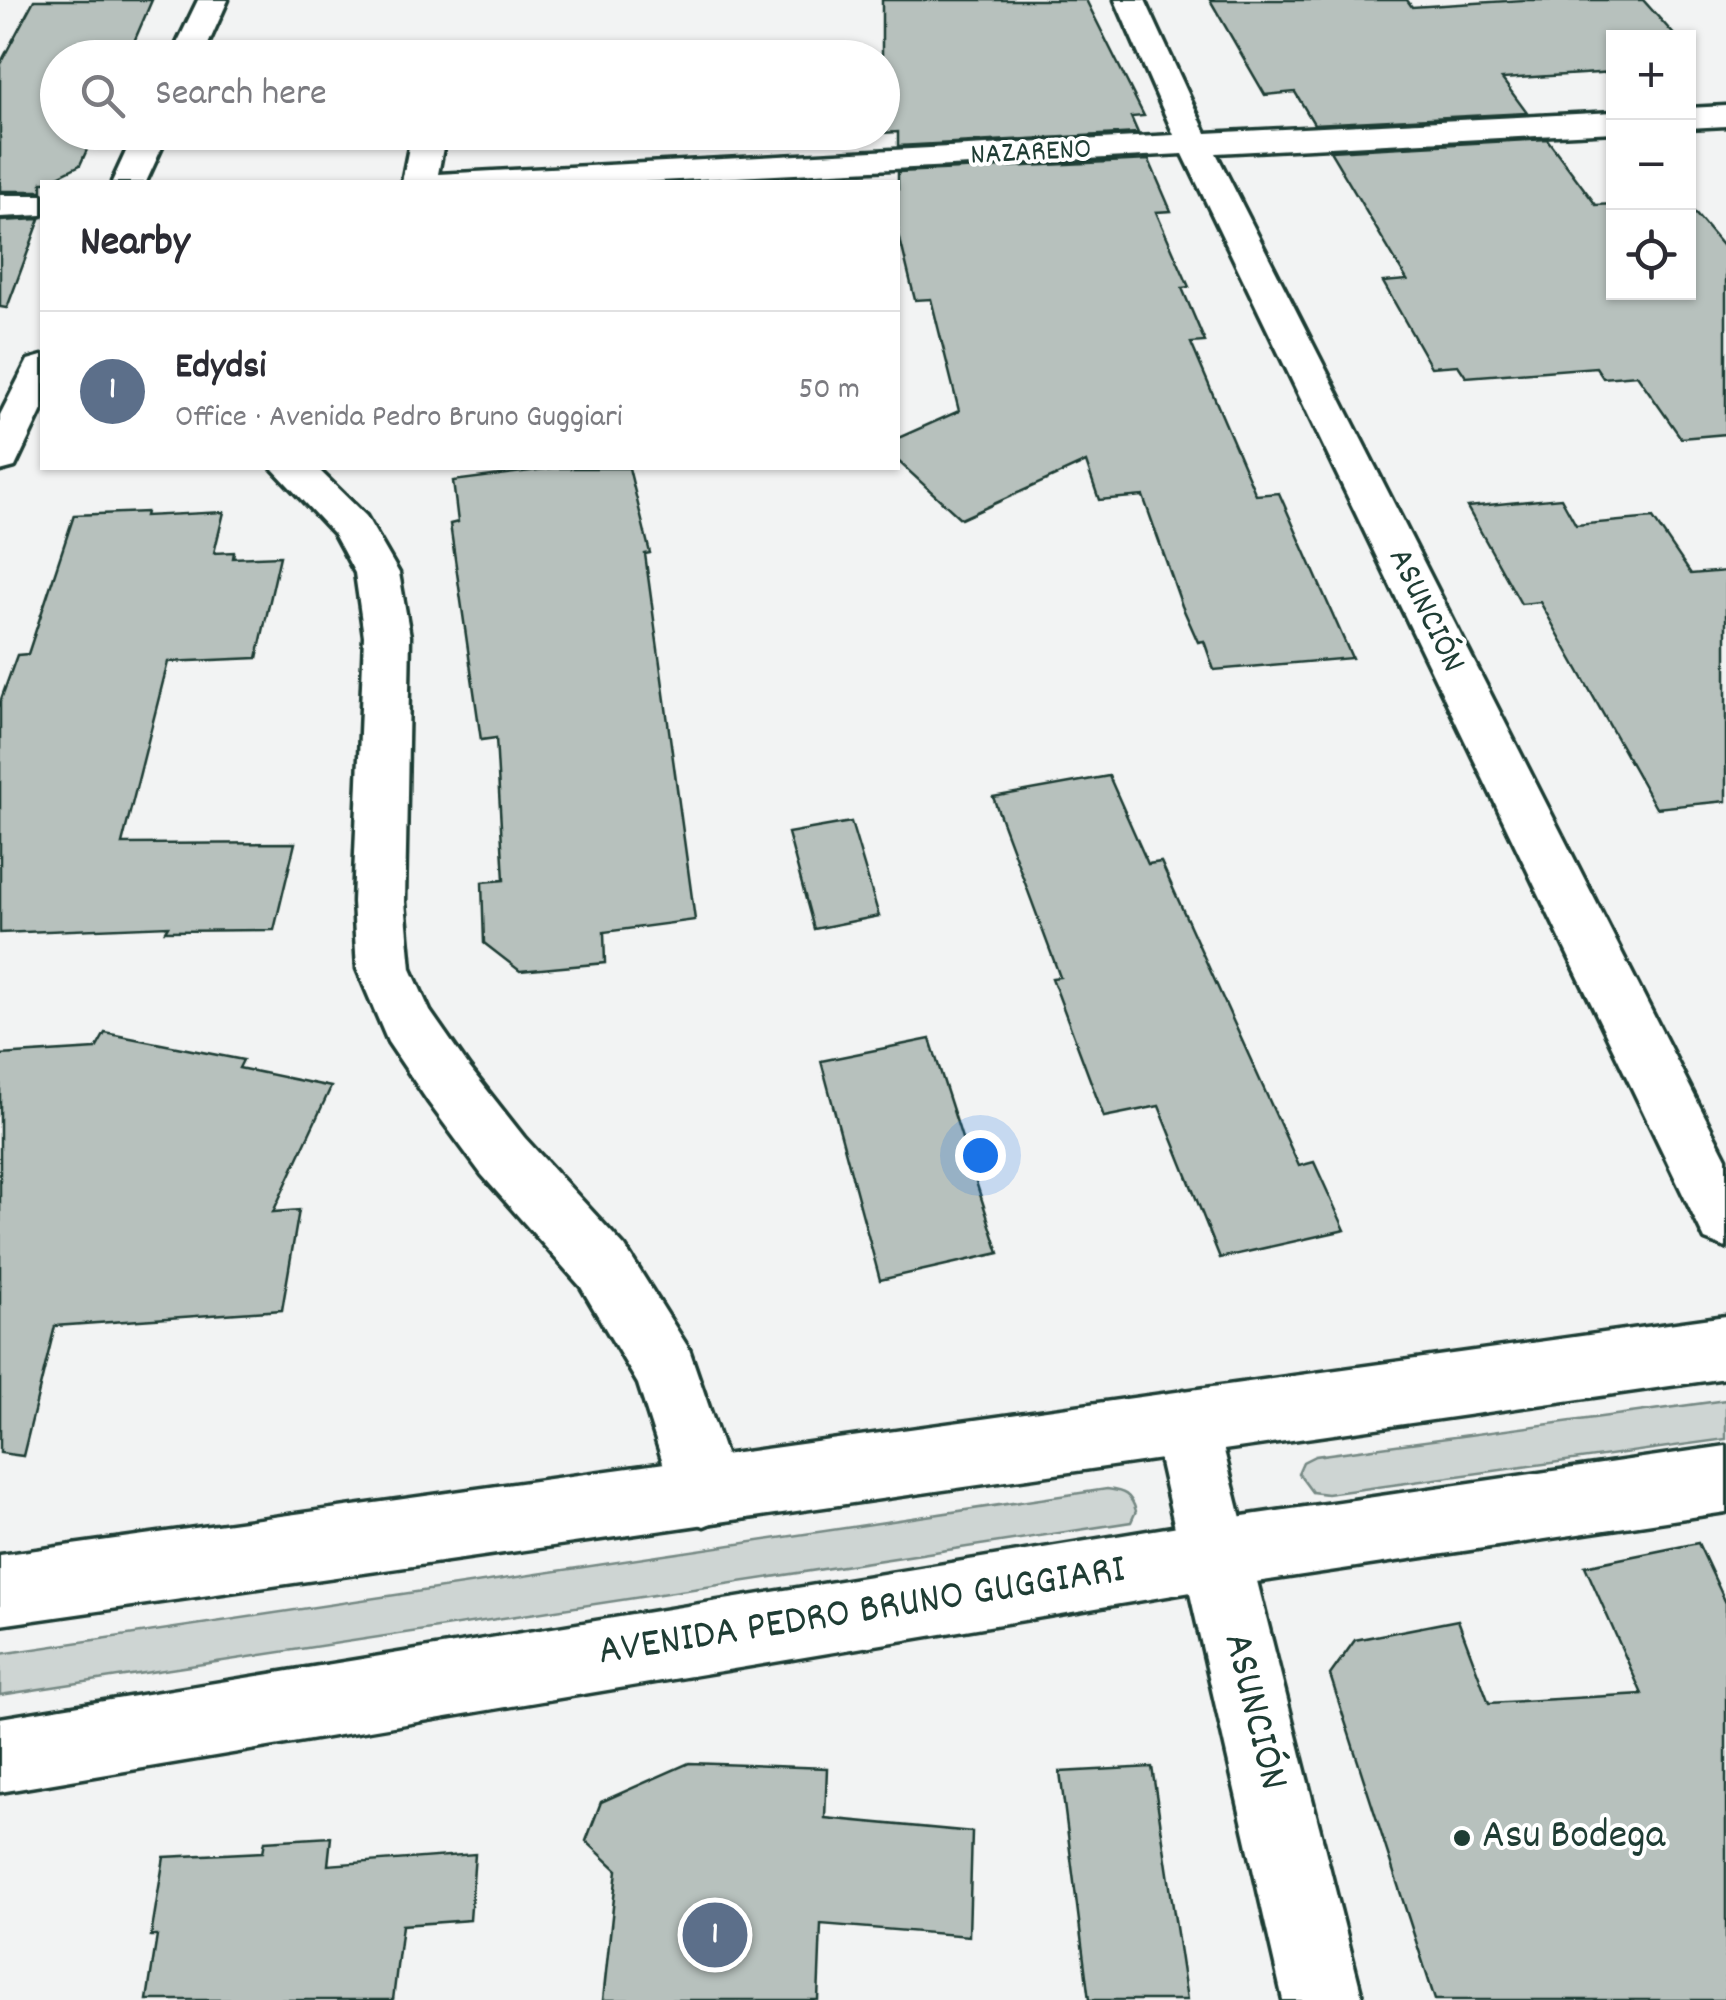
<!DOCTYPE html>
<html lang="en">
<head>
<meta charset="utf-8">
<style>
	body { margin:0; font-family:Dekko,sans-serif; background:#f2f2f3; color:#2b2b33 }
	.controls { position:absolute; right:30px; top:30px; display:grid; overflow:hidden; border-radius:0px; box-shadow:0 2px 8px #0004 }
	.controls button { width:90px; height:90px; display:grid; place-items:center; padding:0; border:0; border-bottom:2px solid #e1e1e2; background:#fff; color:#2b2b33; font:50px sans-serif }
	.you { position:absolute; left:980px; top:1155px; width:35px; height:35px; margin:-25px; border:8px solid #fff; border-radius:50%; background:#1a73e8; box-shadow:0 0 0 15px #1a73e833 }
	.badge { display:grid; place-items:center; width:65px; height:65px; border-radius:50%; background:#1f3d34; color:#fff; font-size:32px; font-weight:700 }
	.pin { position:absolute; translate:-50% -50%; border:5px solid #fff; box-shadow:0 2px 10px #0006 }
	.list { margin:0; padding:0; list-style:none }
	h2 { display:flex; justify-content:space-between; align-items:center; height:130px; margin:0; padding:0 40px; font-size:42px }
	h2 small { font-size:32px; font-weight:400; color:#7c7c81 }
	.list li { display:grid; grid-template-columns:65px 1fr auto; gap:30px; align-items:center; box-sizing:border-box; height:160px; padding:0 40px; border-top:2px solid #e1e1e2 }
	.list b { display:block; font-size:38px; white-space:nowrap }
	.list p { margin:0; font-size:32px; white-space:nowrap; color:#7c7c81 }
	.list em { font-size:32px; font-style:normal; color:#7c7c81 }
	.icon { flex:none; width:55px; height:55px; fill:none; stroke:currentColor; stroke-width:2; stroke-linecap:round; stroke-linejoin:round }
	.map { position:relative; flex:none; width:1726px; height:2000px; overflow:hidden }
	.search { position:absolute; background:#fff; box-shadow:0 2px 8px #0004; left:40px; top:40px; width:860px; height:110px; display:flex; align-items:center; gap:25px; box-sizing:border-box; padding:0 35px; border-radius:55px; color:#7c7c81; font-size:38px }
	.panel { position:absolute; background:#fff; box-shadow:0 2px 8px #0004; left:40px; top:180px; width:860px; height:290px; border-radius:0px }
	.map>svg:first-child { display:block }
	.green { fill:#ced5d3; stroke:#768984; stroke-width:2.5 }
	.building { fill:#b7c1bd; stroke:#1f3d34; stroke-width:2.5 }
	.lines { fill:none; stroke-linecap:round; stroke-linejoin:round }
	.minor-casing { stroke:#1f3d34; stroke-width:7 }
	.major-casing { stroke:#1f3d34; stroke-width:7 }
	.minor { fill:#fff; fill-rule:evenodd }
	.major { fill:#fff; fill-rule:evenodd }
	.poi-dot { fill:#1f3d34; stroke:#fff; stroke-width:4 }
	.labels { text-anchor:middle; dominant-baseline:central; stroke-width:8; stroke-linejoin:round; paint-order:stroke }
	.far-street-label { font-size:30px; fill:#1f3d34; stroke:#fff }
	.street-label { font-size:35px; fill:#1f3d34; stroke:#fff }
	.near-street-label { font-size:42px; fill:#1f3d34; stroke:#fff }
	.near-poi-label { font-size:42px; fill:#1f3d34; stroke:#fff; text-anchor:start }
</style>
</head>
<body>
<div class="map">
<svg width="1726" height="2000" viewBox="0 0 1726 2000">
	<rect width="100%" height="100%" fill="#f2f3f3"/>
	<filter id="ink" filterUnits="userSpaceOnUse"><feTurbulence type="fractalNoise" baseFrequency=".01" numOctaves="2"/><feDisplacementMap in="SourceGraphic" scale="20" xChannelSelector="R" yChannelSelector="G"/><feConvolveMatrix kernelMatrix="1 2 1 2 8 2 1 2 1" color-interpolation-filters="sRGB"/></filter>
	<g filter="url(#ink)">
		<g class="green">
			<path d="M1726 1400V1439L1327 1494 1312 1492 1298 1473 1303 1462 1315 1456Z"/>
			<path d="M1107 1489C1124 1491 1131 1494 1136 1511L1131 1522 0 1695V1654Z"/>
		</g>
		<g class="building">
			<path d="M34 0H152L127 58H58V132H95L80 165 56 177 53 182H42V191H0V64Z"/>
			<path d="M882 0H1086L1144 116 1131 117 1138 133 898 146V132L882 133Z"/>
			<path d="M1210 0H1407L1412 7 1523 0H1643L1677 38H1614V72L1502 79 1527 113 1314 124 1295 92 1265 95Z"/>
			<path d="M1547 139 1596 205 1614 204V292H1688V205L1726 250V434L1681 438 1637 375 1603 378 1596 367 1466 377 1458 365 1431 367 1383 282 1407 280 1330 151Z"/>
			<path d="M1149 160 1171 211 1156 212 1189 287 1182 288 1205 342 1191 343 1256 495 1279 493 1352 658 1214 670 1204 641 1198 642 1182 606 1143 496 1099 500 1086 462 961 519 898 461V438L959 411 931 299 915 300 898 231V172Z"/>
			<path d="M40 219 7 308 0 307V221Z"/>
			<path d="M554 468H629L650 553 645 554 695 920 604 932 605 963 520 971 484 943 482 882 504 880 496 738 481 740 450 524 458 522 453 481Z"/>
			<path d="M1561 498 1576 525 1653 518 1691 574 1726 571V801L1656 808 1540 602 1521 604 1467 507Z"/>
			<path d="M146 512 145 516 224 512 214 553 234 552 233 558 280 556 257 658 168 662 122 844 295 843 274 930 165 931 168 926 0 933V702L17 655 28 654 74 515Z"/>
			<path d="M1109 776 1148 864 1161 862 1299 1166 1314 1162 1345 1230 1220 1258 1159 1106 1104 1117 1052 978 1060 977 993 797Z"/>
			<path d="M851 822 879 916 814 929 788 833Z"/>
			<path d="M105 1033 243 1060 239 1068 331 1087 273 1212 299 1210 282 1310 55 1326 23 1456 0 1453V1055L96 1049Z"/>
			<path d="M930 1039 999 1253 880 1280 821 1061Z"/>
			<path d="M1698 1543 1726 1603V2000H1435L1330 1675 1355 1640 1458 1620 1489 1703 1642 1694 1585 1566Z"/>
			<path d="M689 1763 827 1768 825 1818 972 1832 969 1936 821 1924 818 2000H603L617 1870 586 1841 601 1802Z"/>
			<path d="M1152 1767 1187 2000H1089L1060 1772Z"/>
			<path d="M331 1837 328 1865 475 1854 470 1920 402 1925 393 2000H147L157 1936H151L164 1857 263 1852 265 1841Z"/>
		</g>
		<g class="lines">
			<g class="minor-casing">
				<g id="minor">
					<path d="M198 0H228L202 58H170Z"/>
					<path d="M1115 0H1145L1206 133 1614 112V132L1216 153 1726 1158V1248L1705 1240 1183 154 640 182H402L412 132H446L438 174 1174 135Z"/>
					<path d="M1726 106V126L1688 128V108Z"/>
					<path d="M135 132H169L146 182H112Z"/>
					<path d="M0 195H42V215L0 217Z"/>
					<path d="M42 356V410L15 467 0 471V415L28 360Z"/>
					<path d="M272 468H317L366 516 399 573 410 636 405 902 411 969 430 1011 469 1067 524 1137 625 1247 689 1349 738 1492 728 1516 704 1526 680 1516 638 1384 581 1287 482 1175 429 1103 388 1042 357 969 353 902 364 636 355 573 334 534Z"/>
					<path d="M1184 1390 1207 1400 1217 1423 1363 2000H1283L1151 1423 1161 1400Z"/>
				</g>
			</g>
			<g class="major-casing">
				<g id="major">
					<path d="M1726 1316V1378L0 1625V1555Z"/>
					<path d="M1726 1446V1512L1215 1588 0 1792V1718L1215 1520Z"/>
				</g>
			</g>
			<use href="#minor" class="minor"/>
			<use href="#major" class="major"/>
		</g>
	</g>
	<circle class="poi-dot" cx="1462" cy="1838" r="10"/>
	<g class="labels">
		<g class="far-street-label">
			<text transform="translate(1031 154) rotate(-3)">NAZARENO</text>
		</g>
		<g class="street-label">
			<text transform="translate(1425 611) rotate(64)">ASUNCIÓN</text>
		</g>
		<g class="near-street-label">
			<text transform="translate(862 1613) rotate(-9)">AVENIDA PEDRO BRUNO GUGGIARI</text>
			<text transform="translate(1253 1712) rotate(76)">ASUNCIÓN</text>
		</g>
		<g class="near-poi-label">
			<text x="1482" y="1838">Asu Bodega</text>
		</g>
	</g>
</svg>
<div class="controls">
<button>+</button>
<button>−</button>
<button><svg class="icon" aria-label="locate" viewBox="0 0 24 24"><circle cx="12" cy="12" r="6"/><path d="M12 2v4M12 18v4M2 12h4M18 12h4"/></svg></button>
</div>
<div class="you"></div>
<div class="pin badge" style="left:715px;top:1935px;background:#5c6f8a">1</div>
<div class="search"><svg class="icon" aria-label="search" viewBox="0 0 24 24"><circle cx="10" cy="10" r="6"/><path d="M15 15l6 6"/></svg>Search here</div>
<section class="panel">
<h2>Nearby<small></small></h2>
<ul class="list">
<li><span class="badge" style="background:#5c6f8a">1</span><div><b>Edydsi</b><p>Office · Avenida Pedro Bruno Guggiari</p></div><em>50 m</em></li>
</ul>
</section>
</div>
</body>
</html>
